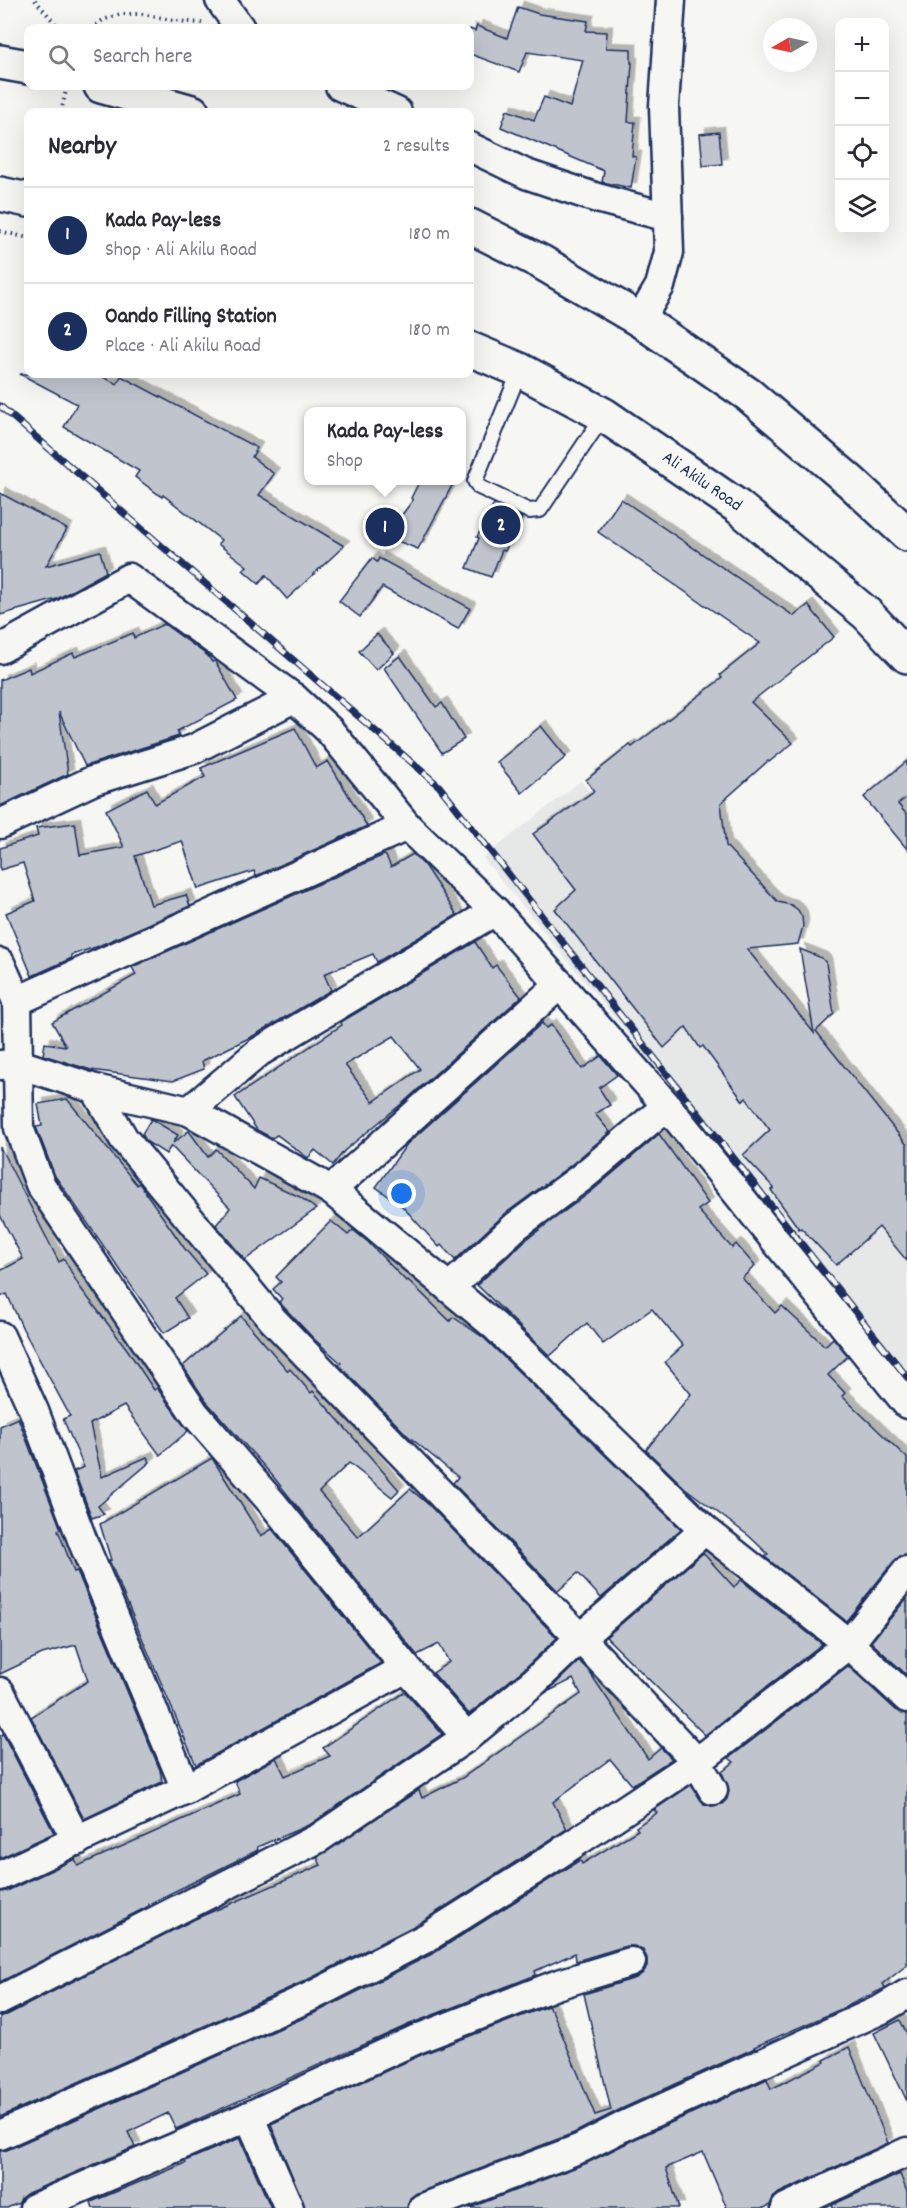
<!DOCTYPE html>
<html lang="en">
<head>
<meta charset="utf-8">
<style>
	body { margin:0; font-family:Dekko,sans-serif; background:#f7f7f7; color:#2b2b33 }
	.controls { position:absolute; right:18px; top:18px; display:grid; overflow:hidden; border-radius:12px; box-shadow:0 6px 24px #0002 }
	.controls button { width:54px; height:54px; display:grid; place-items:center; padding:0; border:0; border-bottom:2px solid #e1e1e2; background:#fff; color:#2b2b33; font:30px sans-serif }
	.compass { position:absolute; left:763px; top:18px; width:54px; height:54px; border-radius:50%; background:#fff; box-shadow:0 6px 24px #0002; rotate:261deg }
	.you { position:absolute; left:402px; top:1194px; width:21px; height:21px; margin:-15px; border:4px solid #fff; border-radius:50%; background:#1a73e8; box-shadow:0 0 0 9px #1a73e833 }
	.badge { display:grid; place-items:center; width:39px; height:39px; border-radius:50%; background:#1b2f5e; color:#fff; font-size:20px; font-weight:700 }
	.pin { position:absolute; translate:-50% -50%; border:3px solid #fff; box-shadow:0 2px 6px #0006 }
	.popup { position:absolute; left:304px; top:407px; width:162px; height:78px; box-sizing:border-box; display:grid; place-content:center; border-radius:12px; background:#fff; filter:drop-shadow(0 2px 4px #0005); font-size:20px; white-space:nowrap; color:#7c7c81 }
	.popup b { font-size:22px; color:#2b2b33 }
	.popup::after { content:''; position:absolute; left:50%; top:100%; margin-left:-12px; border:12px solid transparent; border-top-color:#fff }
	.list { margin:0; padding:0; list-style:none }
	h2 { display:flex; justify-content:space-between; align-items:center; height:78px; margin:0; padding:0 24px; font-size:26px }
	h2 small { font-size:20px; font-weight:400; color:#7c7c81 }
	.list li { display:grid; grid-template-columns:39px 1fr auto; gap:18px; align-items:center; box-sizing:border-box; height:96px; padding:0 24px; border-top:2px solid #e1e1e2 }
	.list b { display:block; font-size:22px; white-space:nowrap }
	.list p { margin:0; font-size:20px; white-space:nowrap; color:#7c7c81 }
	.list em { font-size:20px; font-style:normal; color:#7c7c81 }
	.icon { flex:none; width:33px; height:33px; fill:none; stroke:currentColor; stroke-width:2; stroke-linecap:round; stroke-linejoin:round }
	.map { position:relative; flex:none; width:907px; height:2208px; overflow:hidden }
	.search { position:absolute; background:#fff; box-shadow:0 6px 24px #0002; left:24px; top:24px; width:450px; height:66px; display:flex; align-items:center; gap:15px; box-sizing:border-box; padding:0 21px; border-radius:12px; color:#7c7c81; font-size:22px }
	.panel { position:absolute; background:#fff; box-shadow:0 6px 24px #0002; left:24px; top:108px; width:450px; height:270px; border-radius:12px }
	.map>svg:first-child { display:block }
	.built { fill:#e6e7e7 }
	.building { fill:#c0c4cd; stroke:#1b2f5e; stroke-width:1.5; fill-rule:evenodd; filter:url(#shadow) }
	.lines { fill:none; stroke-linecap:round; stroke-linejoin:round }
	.service-casing { stroke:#1b2f5e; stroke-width:18 }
	.minor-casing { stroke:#1b2f5e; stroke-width:33 }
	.primary-casing { stroke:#1b2f5e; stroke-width:38 }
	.path { stroke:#1b2f5e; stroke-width:4; stroke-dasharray:1.5 4.5; stroke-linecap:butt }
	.service { stroke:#f6f6f2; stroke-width:14 }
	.minor { stroke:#f6f6f2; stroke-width:28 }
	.primary { stroke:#f6f6f2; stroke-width:33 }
	.rail-casing { stroke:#1b2f5e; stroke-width:7 }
	.rail { stroke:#f6f6f2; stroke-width:4.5; stroke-dasharray:14; stroke-linecap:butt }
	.labels { text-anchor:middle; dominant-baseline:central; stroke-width:4.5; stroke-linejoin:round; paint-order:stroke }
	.street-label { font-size:18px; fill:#1b2f5e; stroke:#f6f6f2 }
</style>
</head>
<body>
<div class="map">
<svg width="907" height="2208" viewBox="0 0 907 2208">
	<defs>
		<filter id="shadow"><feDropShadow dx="5.5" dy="-5.5" stdDeviation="0" flood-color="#0004"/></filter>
	</defs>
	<rect width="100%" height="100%" fill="#f6f6f2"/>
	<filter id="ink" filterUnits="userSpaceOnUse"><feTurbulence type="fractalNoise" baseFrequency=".0167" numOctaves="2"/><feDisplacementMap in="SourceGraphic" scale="12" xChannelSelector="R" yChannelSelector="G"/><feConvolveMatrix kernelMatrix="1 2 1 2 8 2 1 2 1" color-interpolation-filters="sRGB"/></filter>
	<g filter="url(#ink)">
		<path class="built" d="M581 781 907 1187V1373L483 858Z"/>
		<g class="building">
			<path d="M518 7 539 14 588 21 586 31 607 32 606 48 631 49V63H632L628 122H635L632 156 636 157 631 188 602 182 604 171 501 127 507 110 534 120 544 97 570 107 583 60 527 52 519 72 470 54V29L475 31 477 26 507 38Z"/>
			<path d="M719 132 722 164 703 166 700 134Z"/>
			<path d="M20 374H97L117 384 121 376 257 448 252 457 274 474 259 495 344 546 287 599 266 575 259 584 243 570 247 566 218 544 221 540 163 495 162 497 135 477 139 471 64 427 77 404Z"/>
			<path d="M420 480H455L418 549 390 538 401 516 413 500 411 498Z"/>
			<path d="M0 493 67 529 46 566 100 551 106 572 57 599 0 615Z"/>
			<path d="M621 499 794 616 808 605 834 637 751 702 793 743 769 762 768 761 721 803 726 846 778 902 791 905 798 910 802 917 803 926 798 944 747 949 814 1033 800 949 822 958 826 963 834 1014 816 1031 907 1145V1261L879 1227 836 1265 801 1228 799 1229 771 1190 774 1188 743 1155 770 1130 746 1098 743 1101 703 1046 700 1048 686 1027 664 1048 555 909 576 890 533 834 594 791 586 780 630 745 632 747 722 678 720 675 760 643 598 532Z"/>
			<path d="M494 504 522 518 505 551 502 550 491 577 467 568 479 538 477 537Z"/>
			<path d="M372 558 377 562 379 558 470 608 458 629 382 587 360 617 339 601Z"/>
			<path d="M164 624 208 656 212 662 215 661 237 700 177 731 179 736 85 766 59 712 68 774 0 806V680L29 668 30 673 73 653 75 657 133 633 134 638Z"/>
			<path d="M377 634 394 653 376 670 359 651Z"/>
			<path d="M400 656 436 707 442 703 464 739 442 753 384 668Z"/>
			<path d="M541 726 566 757 522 793 497 762Z"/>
			<path d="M295 728 316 768 328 761 367 826 256 876 254 871 198 889 182 841 135 856 151 905 186 895 190 906 96 947 71 955 72 958 32 976 6 913 35 901 23 863 0 870V848L38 836 36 828 75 823 80 855 124 847 106 810 147 789 155 804 205 777 201 768Z"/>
			<path d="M907 761V797L898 804 907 815V849L864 797Z"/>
			<path d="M413 854 424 865 457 915 377 962 373 954 324 974 331 990 253 1036 202 1061 204 1069 173 1081 91 1070 43 1055 45 1043 66 1046 52 1022 136 975 132 967 384 855 386 856 391 867Z"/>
			<path d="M475 942 492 968 496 965 521 997 405 1101 344 1151 333 1165 315 1150 308 1158 277 1135 272 1138 257 1130 235 1097 342 1025 341 1022ZM394 1036 420 1069 373 1102 345 1065Z"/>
			<path d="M542 1023 546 1028 551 1025 582 1069 601 1056 617 1075 599 1088 610 1105 595 1114 610 1132 571 1165 506 1213 455 1260 441 1245 439 1247 403 1207 376 1187 407 1144Z"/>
			<path d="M67 1099 137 1185 139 1183 185 1249 206 1274 175 1298 188 1318 164 1333 55 1176 36 1127 42 1126 38 1104Z"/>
			<path d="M151 1119 178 1135 173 1143 189 1131 208 1157 216 1149 254 1189 259 1178 300 1197 316 1209 245 1260 216 1225 230 1208 171 1146 166 1154 147 1142 142 1134Z"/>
			<path d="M659 1134 708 1203 698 1210 732 1248 736 1244 755 1266 742 1278 775 1313 782 1306 825 1346 833 1338 835 1340 848 1356 828 1375 845 1393 842 1396 907 1458V1555L900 1556 894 1561 846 1621 765 1557 768 1554 749 1536 685 1488 646 1450 691 1394 665 1362 683 1346 652 1309 603 1344 587 1323 550 1356 477 1285 527 1239 592 1191Z"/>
			<path d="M0 1147 59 1262 64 1259 79 1286 127 1349 154 1390 157 1388 188 1431 160 1455 124 1406 90 1424 102 1477 147 1457 150 1462 98 1506 104 1514 92 1518 74 1471 84 1467 63 1419 70 1416 23 1329 7 1294 0 1297V1271L23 1259 0 1215Z"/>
			<path d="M331 1221 348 1235 353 1230 368 1242 406 1281 408 1280 450 1321 453 1317 484 1338 681 1529 601 1598 578 1573 558 1591 453 1483 458 1477 407 1435 339 1365 341 1363 314 1339 279 1302 282 1299 273 1289 281 1282 276 1277Z"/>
			<path d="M241 1316 288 1371 290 1369 311 1393 313 1391 399 1490 392 1497 349 1463 319 1492 358 1537 410 1489 429 1505 557 1638 524 1669 469 1714 433 1673 449 1662 439 1644 417 1655 271 1474 205 1400 183 1366Z"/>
			<path d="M18 1418 61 1529 58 1530 74 1572 77 1571 160 1770 162 1782 84 1819 31 1717 88 1681 76 1645 42 1654 0 1674V1426Z"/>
			<path d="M212 1458 261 1536 272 1529 381 1663 196 1765 109 1560H111L100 1524Z"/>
			<path d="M703 1553 734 1587 741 1580 822 1644 705 1735 606 1637Z"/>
			<path d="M907 1598V1675L871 1642Z"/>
			<path d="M579 1661 588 1670 648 1759 661 1748 672 1759 632 1785 610 1759 553 1802 567 1829 418 1924 305 1981 0 2117V2016L7 2015 195 1919 321 1865 317 1857 419 1790 422 1798 462 1778 581 1694 573 1679 547 1692Z"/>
			<path d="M848 1666 896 1710 907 1714V1965L883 1984 885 1988 839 2010 754 2047 755 2048 621 2109 574 2133 417 2193 410 2198 407 2208H305L271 2124 423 2054 548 2006 550 2010H552L595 2115 611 2110 584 1994 636 1978 643 1973 647 1966V1958L643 1950 634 1946H626L576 1961 575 1953 535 1971 536 1975 410 2024 176 2129 168 2113 128 2132 135 2147 28 2193 21 2198 19 2203 7 2208H0V2151L7 2150 319 2011 434 1953 580 1860 582 1864 638 1830 636 1827 657 1813 654 1810 691 1785 704 1804 712 1806 722 1804 727 1799 729 1791 722 1772 734 1762 729 1758Z"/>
			<path d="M405 1692 442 1734 311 1824 257 1847 258 1850 149 1904V1906L0 1982V1892L7 1891 75 1859 78 1866 240 1794 235 1781 276 1758 285 1776 330 1756 323 1748Z"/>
			<path d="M3 1734 54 1833 0 1858V1736Z"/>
			<path d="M900 2020 907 2034V2101L874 2033Z"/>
			<path d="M849 2047 888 2143 779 2193 773 2198 770 2205 764 2208H727L703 2152 666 2168 679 2208H469L587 2163 635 2139 767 2079 771 2089 825 2062 824 2060Z"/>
			<path d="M240 2138 271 2208H93L91 2202 186 2163 185 2161Z"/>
			<path d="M900 2174 907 2192V2208H834L832 2205Z"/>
		</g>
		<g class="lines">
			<g class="service-casing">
				<path id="service" d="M520 370 475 481 479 487 529 511 540 510 604 415"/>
			</g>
			<g class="minor-casing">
				<g id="minor">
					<path d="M220 0 240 28"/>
					<path d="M340 86 397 112"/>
					<path d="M470 147 526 174 597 198 668 217"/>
					<path d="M640 320 660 286 669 252 664 106 671 0"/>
					<path d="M0 649 129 578 294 698 329 730 407 826 495 911 667 1106 907 1404"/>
					<path d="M0 824 92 781 194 749 294 698"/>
					<path d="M0 963 17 1001 19 1128 40 1184 195 1414 274 1505 406 1668 467 1737"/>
					<path d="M17 1001 407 826"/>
					<path d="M0 1065 19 1064 95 1089 189 1111 331 1190 495 1326 705 1530 849 1644 907 1698"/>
					<path d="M95 1089 124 1139 273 1320 580 1638 697 1762 713 1790"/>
					<path d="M189 1111 259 1052 495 911"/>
					<path d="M331 1190 560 984"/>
					<path d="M449 1288 516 1226 581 1178 667 1106"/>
					<path d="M0 1336 34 1411 83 1542 186 1789"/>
					<path d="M0 1692 77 1841"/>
					<path d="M0 1876 186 1789 406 1668"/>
					<path d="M0 2000 319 1838 467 1737 535 1681 580 1638 705 1530"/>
					<path d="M249 2116 289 2208"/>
					<path d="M0 2135 312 1996 426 1938 531 1872 697 1762 849 1644 907 1571"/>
					<path d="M34 2208 249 2116 417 2039 556 1985 631 1962"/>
					<path d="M423 2208 581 2148 628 2124 882 2009 907 1994"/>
					<path d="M786 2208 907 2152"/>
				</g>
			</g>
			<g class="primary-casing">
				<g id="primary">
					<path d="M0 62 28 67"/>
					<path d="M101 86 192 112"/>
					<path d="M0 194 28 200"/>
					<path d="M470 226 541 262 640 320 749 395 851 482 907 534"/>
					<path id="s1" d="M470 349 520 370 604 415 737 506 867 614 907 656"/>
				</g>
			</g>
			<g class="path">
				<path d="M35 0 59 28"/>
				<path d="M91 28 103 20 120 14H142L177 21 202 23"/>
				<path d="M61 112 67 86"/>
				<path d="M0 231 28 238"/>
			</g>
			<use href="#service" class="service"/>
			<use href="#minor" class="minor"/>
			<use href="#primary" class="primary"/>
			<g class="rail-casing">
				<path id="rail" d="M0 406 439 786 907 1377"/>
			</g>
			<use href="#rail" class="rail"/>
		</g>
	</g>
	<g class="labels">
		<g class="street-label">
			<text stroke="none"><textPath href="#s1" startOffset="268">Ali Akilu Road</textPath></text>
		</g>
	</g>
</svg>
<div class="controls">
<button>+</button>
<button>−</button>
<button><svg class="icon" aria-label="locate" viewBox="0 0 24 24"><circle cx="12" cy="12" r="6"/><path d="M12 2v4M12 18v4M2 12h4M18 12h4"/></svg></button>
<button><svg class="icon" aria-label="layers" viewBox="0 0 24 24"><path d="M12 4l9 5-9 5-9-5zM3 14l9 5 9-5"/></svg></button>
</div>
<svg class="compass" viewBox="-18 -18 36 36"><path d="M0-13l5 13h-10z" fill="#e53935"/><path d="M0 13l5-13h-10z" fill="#7c7c81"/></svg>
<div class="you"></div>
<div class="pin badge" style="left:385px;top:527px">1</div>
<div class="popup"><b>Kada Pay-less</b>Shop</div>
<div class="pin badge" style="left:501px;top:525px">2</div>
<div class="search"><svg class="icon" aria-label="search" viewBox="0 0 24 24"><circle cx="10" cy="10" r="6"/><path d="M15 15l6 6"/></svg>Search here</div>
<section class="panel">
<h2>Nearby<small>2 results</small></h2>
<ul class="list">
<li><span class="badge">1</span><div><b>Kada Pay-less</b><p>Shop · Ali Akilu Road</p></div><em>180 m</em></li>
<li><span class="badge">2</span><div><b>Oando Filling Station</b><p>Place · Ali Akilu Road</p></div><em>180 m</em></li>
</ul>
</section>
</div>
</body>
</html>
